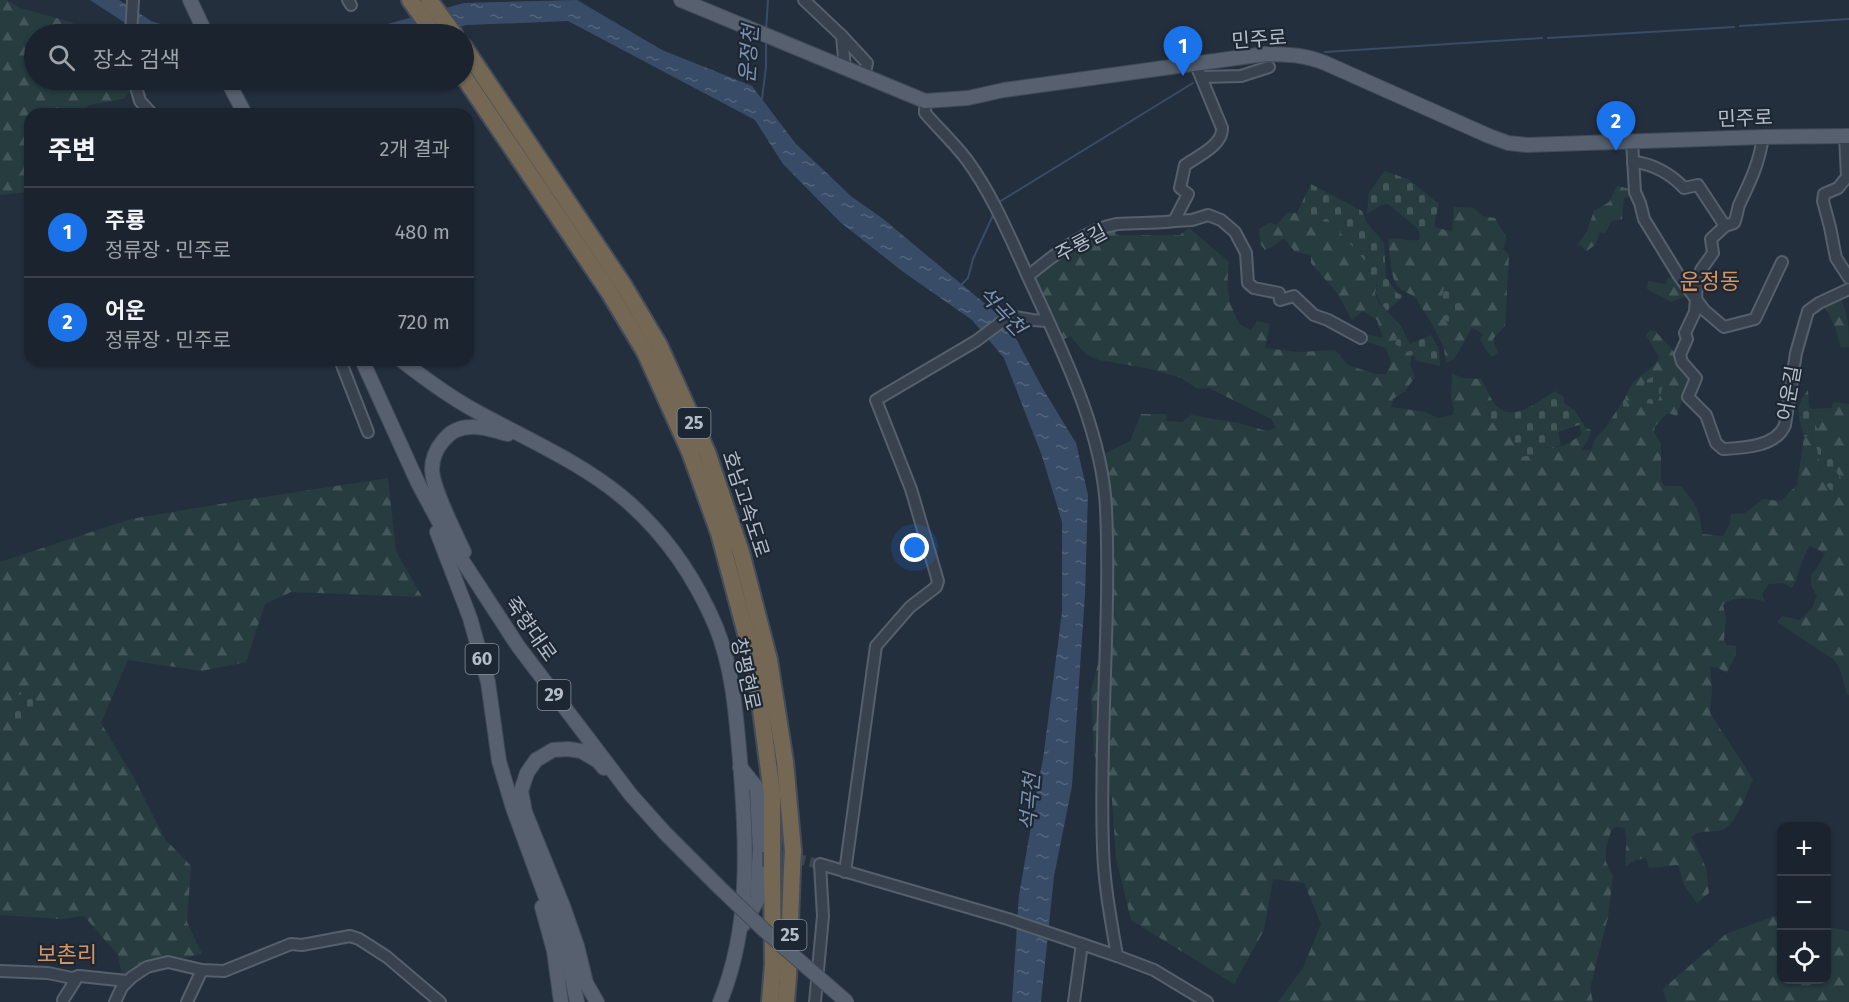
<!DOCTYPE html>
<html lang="ko">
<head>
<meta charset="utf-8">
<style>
	body { margin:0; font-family:"Fira Sans","Noto Sans KR",sans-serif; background:#282f3a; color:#f1f3f6 }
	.controls { position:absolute; right:18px; bottom:18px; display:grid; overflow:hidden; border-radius:12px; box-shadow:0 2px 4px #0004 }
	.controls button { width:54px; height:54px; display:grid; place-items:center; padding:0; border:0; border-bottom:2px solid #39404a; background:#1b232e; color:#f1f3f6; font:30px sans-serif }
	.you { position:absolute; left:915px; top:548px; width:21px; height:21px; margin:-15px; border:4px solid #fff; border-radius:50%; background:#1a73e8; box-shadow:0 0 0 9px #1a73e833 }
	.badge { display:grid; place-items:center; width:39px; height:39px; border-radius:50%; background:#1a73e8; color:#fff; font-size:20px; font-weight:700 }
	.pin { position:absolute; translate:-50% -50px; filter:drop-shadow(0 2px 3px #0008) }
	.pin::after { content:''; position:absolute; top:32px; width:21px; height:18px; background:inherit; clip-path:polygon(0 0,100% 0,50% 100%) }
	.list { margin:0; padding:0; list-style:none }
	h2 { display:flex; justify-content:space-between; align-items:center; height:78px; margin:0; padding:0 24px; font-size:26px }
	h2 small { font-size:20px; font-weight:400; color:#a0a4aa }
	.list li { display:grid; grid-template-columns:39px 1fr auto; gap:18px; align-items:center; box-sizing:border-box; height:90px; padding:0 24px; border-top:2px solid #39404a }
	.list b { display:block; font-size:22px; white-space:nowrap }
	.list p { margin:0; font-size:20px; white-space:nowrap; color:#a0a4aa }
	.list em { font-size:20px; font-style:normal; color:#a0a4aa }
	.icon { flex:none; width:33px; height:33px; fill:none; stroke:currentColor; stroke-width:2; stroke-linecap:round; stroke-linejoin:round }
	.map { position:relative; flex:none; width:1849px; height:1002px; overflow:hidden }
	.search { position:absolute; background:#1b232e; box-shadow:0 2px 4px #0004; left:24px; top:24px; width:450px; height:66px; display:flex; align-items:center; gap:15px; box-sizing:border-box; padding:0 21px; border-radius:33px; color:#a0a4aa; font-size:22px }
	.panel { position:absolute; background:#1b232e; box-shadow:0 2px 4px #0004; left:24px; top:108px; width:450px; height:258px; border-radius:18px }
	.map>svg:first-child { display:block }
	.forest { fill:url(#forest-firs) }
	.cemetery { fill:url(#cemetery-stones) }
	.water { fill:url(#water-ripples) }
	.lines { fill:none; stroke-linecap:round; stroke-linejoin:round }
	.stream { stroke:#394c67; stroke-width:2 }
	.minor-tunnel { stroke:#3a4453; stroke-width:10; stroke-dasharray:10 5; stroke-linecap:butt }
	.minor-casing { stroke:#565f6c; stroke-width:14 }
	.major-casing { stroke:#414a57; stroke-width:16 }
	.highway-casing { stroke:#434c59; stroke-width:20 }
	.minor { stroke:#38414e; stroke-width:10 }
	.major { stroke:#56606e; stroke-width:14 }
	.highway { stroke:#746855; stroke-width:16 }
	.major-bridge-casing { stroke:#414a57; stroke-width:16; stroke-linecap:butt }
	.highway-bridge-casing { stroke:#434c59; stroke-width:20; stroke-linecap:butt }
	.major-bridge { stroke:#56606e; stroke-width:14 }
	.highway-bridge { stroke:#746855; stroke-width:16 }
	.labels { text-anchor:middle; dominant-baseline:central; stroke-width:4.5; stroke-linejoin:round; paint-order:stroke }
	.shield { fill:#1d2633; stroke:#878f9c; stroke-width:1.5 }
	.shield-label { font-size:18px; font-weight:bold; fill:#b4bcc9 }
	.street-label { font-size:20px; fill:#b4bcc9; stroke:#1d2633 }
	.water-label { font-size:21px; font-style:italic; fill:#7c92b1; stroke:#1d2633 }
	.quarter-label { font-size:22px; fill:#d59563; stroke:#1d2633 }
</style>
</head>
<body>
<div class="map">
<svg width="1849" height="1002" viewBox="0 0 1849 1002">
	<defs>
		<pattern id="forest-firs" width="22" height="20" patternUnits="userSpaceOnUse" patternTransform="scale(1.5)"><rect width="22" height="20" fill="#263c3f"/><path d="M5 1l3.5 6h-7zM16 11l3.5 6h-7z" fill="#435659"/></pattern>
		<pattern id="cemetery-stones" width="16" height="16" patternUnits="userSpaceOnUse" patternTransform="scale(1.5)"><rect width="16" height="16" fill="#263c3f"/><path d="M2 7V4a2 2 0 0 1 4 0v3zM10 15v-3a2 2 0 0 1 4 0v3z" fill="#435659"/></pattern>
		<pattern id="water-ripples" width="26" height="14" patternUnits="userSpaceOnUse" patternTransform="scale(1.5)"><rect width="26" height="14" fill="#394c67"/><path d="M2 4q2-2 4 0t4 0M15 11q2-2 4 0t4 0" fill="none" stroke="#53647b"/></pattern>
	</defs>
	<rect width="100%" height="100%" fill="#242f3e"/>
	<g class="forest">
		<path d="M0 0H7L20 8 71 22 87 34H34V80H128L130 92 123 99 89 105 82 113 83 114H30V192L0 195Z"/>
		<path d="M1617 186 1631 189 1633 196 1624 198 1622 219 1612 221 1604 233 1600 232 1596 244 1587 251 1578 244 1587 231 1594 211 1609 202Z"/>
		<path d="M1454 207 1474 208 1482 216 1495 218 1507 239 1503 249 1509 255 1505 326 1493 339 1498 353 1492 357 1485 349 1480 339 1483 334 1472 328 1454 359 1446 363 1444 348 1432 324 1415 297 1400 289 1394 280 1391 268 1388 239C1399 236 1408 242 1419 240L1420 234 1416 227 1429 226 1435 220V227L1452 232Z"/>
		<path d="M1287 213H1297L1311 221 1331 222 1366 262V272L1377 283 1375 294 1379 303 1401 326 1395 344 1412 354 1410 365 1415 377 1405 391 1393 399 1391 407 1425 412 1438 418 1452 415 1454 409 1451 398 1452 373 1462 378 1481 379 1492 400 1483 406C1492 412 1502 418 1511 425 1539 447 1549 459 1582 434L1579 425 1582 422 1586 428 1591 430 1588 440 1581 450H1591L1595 439 1606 427 1618 433 1631 408 1625 398C1628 392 1630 386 1635 381 1644 372 1655 368 1659 357L1646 335 1650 330 1655 331 1677 355 1689 377 1677 416 1668 413 1655 426 1654 432 1661 444V482L1665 486H1681C1697 506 1700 509 1702 534L1723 536 1730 524 1731 514 1745 513 1763 499 1781 501 1797 485 1804 437 1809 434 1817 449 1823 481 1846 484 1837 474 1828 444 1812 422 1813 409 1832 408 1833 402 1849 404V695H1847C1843 682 1842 668 1833 659L1777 622 1782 616 1800 620 1812 608 1817 596 1811 586V575L1817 568 1825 553 1810 546C1799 562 1801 573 1792 588L1783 583 1769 584 1762 594 1765 602C1753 597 1732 596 1723 605L1726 618 1724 640 1727 645 1736 646V654L1727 673 1718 668 1710 667 1712 690 1710 713 1753 779C1747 792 1737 822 1724 829 1713 834 1701 828 1692 837L1706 868 1709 893 1697 903 1684 885 1678 865 1649 868 1646 858 1636 860 1626 866C1624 851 1629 844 1624 828L1615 827 1611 831 1606 848V862L1613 876 1608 917 1590 988 1593 1002H1278L1303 968 1321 924 1304 883 1273 879 1264 930 1234 984 1131 920 1116 858 1112 800 1094 754 1091 690 1111 615 1100 456 1130 441 1141 414H1166L1167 421 1182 422 1191 415 1238 423 1267 431 1276 428 1271 419 1209 388 1198 389 1181 378 1151 369 1099 360 1087 355 1070 336 1059 342 1031 276 1088 238 1114 228 1116 235H1180L1189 228 1229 262C1226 290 1227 300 1240 325L1251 330 1257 321 1270 324 1265 348 1298 352 1335 350 1348 365 1375 374H1386L1391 363 1386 348 1361 340 1363 336 1366 334 1383 338 1377 320 1363 311 1352 320 1337 293 1311 263V255L1295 252 1284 238 1272 247 1265 250 1261 245 1259 229 1269 223 1277 225Z"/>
		<path d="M1675 277 1689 295 1671 302 1647 289 1648 281 1666 284 1667 278Z"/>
		<path d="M1839 297C1849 312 1849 329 1849 347L1841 348 1835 327 1823 302Z"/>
		<path d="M388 478 396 551 422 597 291 592 265 604 246 662 202 671 128 660 101 723 134 778 165 839 191 866 187 922 202 954 136 968 122 975 118 955 84 916 61 919 0 915V562L131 519 232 502Z"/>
		<path d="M1774 916 1781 917 1782 980H1826L1827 927 1849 931V1002H1667L1663 989 1726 934Z"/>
	</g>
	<g class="cemetery">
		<path d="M1384 171 1408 179 1439 204 1435 220 1429 226 1416 227 1388 204 1382 205 1367 214 1369 193Z"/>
		<path d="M1311 184 1362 211 1367 223 1384 243 1386 277 1397 293 1404 296 1387 311C1378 301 1375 296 1377 283L1366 272V262L1331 222 1311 221 1297 213Z"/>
		<path d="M1444 287 1465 295 1448 322 1438 315Z"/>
		<path d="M1401 326 1410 344 1431 335 1439 349 1440 366 1417 361 1412 354 1395 344Z"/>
		<path d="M1659 375 1664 380 1659 399 1654 404 1644 403 1641 398C1644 382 1644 379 1659 375Z"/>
		<path d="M1808 390 1809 407 1813 409V422L1828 444 1837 473 1846 484 1839 492 1830 490 1823 481 1817 449 1810 435 1804 437C1799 415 1793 409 1808 390Z"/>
		<path d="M1555 391 1564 397V403L1575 411 1582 422 1579 425 1558 432 1561 445 1553 448 1537 446 1538 455 1517 457 1509 423H1492L1483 407 1492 400C1509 427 1536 403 1555 391Z"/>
		<path d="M1625 398 1631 408 1627 418 1617 433 1606 427Z"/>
		<path d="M33 684 39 719C21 726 10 725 10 703L25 687Z"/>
	</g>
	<g class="water">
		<path d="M90 0H119L151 21 192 34H142Z"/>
		<path d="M577 0 662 50 752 86 796 144 852 197 882 218 1007 322 1043 389 1076 443 1088 495 1085 594 1072 786 1054 876 1041 1002H1012L1019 895 1044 752 1062 612V522L1042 456 1004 358 972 320 902 271 840 222 783 164 755 120 568 21 467 25 429 34H351L464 3Z"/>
	</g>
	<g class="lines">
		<g class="stream">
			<path d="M1740 26 1849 19"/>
			<path d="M766 30 768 0"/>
			<path d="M1548 38 1734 27"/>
			<path d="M1325 52 1542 38"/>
			<path d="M762 99 766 67V42"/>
			<path d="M999 202 1193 83"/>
			<path d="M960 286 968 278 973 259 994 213"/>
		</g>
		<path class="minor-tunnel" d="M766 852 820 864"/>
		<g class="minor-casing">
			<g id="minor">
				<path d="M348 0 351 5"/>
				<path d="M804 0 842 36 867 63 864 77"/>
				<path d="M131 34 133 0"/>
				<path d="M842 36 845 68"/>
				<path d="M1202 77 1241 76 1269 67"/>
				<path d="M134 80 140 101 152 114"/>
				<path d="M925 101V113C939 129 955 144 967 160 994 197 1011 240 1030 281 1062 351 1102 430 1106 508 1111 621 1099 735 1103 848 1104 885 1111 920 1117 956"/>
				<path d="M1845 136 1847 177 1838 188 1824 194 1823 201 1830 227 1836 258 1849 278"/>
				<path d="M1763 137C1759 164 1750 182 1739 205 1737 211 1737 217 1734 223L1725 226 1711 239 1713 253 1701 270 1697 283 1695 312 1685 333 1687 339 1680 355 1682 362 1696 378 1688 397 1706 415 1716 443 1723 449C1743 448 1776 447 1785 425L1796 353 1808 311 1819 303 1849 289"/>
				<path d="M1632 141 1635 192 1640 203 1644 219 1679 276 1704 310 1724 327 1755 319 1782 262"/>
				<path d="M1633 162C1652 163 1671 174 1684 188L1698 185 1725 226"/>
				<path d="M1174 221 1192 220 1208 215 1221 220 1235 232 1246 253 1248 283 1254 288 1279 293 1280 300 1294 296 1314 315 1328 320 1361 338"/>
				<path d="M1028 276C1053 256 1084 230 1117 224 1136 222 1155 224 1174 221L1188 194 1180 188 1185 165C1198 156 1223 145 1222 128L1196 65"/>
				<path d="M340 360 368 432"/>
				<path d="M845 872 876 646 910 607 936 587 938 581 911 489 876 400 976 341 1008 317 1010 316 1032 320 1048 321"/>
				<path d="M0 971 48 973 72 978 80 976 127 981"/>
				<path d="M63 1000 78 976"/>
				<path d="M115 1002 122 987 132 977 147 967 168 962 202 970 224 971 291 944 302 945 350 936 359 939 387 957 440 1002"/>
				<path d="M187 1002 202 970"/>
				<path d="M815 1002 823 916 820 864 1008 919 1117 956 1154 970 1207 1002"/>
				<path d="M1074 1002 1082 944"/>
			</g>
		</g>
		<g class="major-casing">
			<g id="major">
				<path d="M190 0 206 34"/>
				<path d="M681 0 925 101 968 98 1004 90 1265 54C1289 55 1302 54 1325 63L1489 136 1508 143 1527 145 1763 137 1849 136"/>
				<path d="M227 80 245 114"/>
				<path d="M362 360 418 483 447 537 518 646 631 795 665 833 719 887"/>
				<path d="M401 360C424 378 447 395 472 409 522 437 577 460 621 496 663 531 695 577 716 627 733 669 736 715 740 760 746 841 752 925 720 1002"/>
				<path d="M437 532 470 618 488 682 499 761 513 808 568 958 577 1002"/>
				<path d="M464 552C455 532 433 490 432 470 432 459 436 449 443 441 450 432 460 427 471 427 483 426 496 431 508 434"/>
				<path d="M740 767 757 788 760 850 757 901 743 925"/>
				<path d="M542 907 554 951 561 1002"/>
				<path d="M597 1002 586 983 577 946 563 906 525 812 521 791 527 773 536 760 553 750 568 749 581 751 598 761 604 768"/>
			</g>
		</g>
		<g class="highway-casing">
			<g id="highway">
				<path d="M410 0 434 34"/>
				<path d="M429 0 454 34"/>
				<path d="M464 47 624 286 659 345 707 452 741 552 769 660 785 762 793 851"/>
				<path d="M464 77 609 292 645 352 690 452 719 533 756 671 772 794V852"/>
				<path d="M770 1002 773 965 772 867"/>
				<path d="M786 1002 788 977 792 868"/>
			</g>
		</g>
		<use href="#minor" class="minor"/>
		<use href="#major" class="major"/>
		<use href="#highway" class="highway"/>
		<g class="major-bridge-casing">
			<path id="major-bridge" d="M719 887 764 930 847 1002"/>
		</g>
		<g class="highway-bridge-casing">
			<g id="highway-bridge">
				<path d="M772 867V852"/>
				<path d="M792 868 793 851"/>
			</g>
		</g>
		<use href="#major-bridge" class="major-bridge"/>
		<use href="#highway-bridge" class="highway-bridge"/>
	</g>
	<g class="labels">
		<g class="shield">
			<rect x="677.5" y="408" width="33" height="30" rx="4.5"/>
			<rect x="465.5" y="644" width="33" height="30" rx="4.5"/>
			<rect x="537.5" y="680" width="33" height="30" rx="4.5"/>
			<rect x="773.5" y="920" width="33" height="30" rx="4.5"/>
		</g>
		<g class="shield-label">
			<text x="694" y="423">25</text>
			<text x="482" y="659">60</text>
			<text x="554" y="695">29</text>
			<text x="790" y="935">25</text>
		</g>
		<g class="street-label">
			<text transform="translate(1259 39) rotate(-4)">민주로</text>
			<text transform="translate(1745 118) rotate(-2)">민주로</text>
			<text transform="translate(1081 243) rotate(-28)">주룡길</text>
			<text transform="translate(1789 393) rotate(-80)">어운길</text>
			<text transform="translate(746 504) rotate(72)">호남고속도로</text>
			<text transform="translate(531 629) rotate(55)">죽향대로</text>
			<text transform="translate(746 674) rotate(78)">창평현로</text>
		</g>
		<g class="water-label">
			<text transform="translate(749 54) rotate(-86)">운정천</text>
			<text transform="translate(1002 311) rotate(47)">석곡천</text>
			<text transform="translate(1030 802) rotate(-85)">석곡천</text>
		</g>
		<g class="quarter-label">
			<text x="1710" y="281">운정동</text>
			<text x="67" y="954">보촌리</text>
		</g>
	</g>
</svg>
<div class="controls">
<button>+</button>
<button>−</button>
<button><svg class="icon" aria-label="locate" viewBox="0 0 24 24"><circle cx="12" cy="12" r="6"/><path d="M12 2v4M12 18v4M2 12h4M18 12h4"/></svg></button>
</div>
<div class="you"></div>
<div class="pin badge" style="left:1183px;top:76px">1</div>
<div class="pin badge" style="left:1616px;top:151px">2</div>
<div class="search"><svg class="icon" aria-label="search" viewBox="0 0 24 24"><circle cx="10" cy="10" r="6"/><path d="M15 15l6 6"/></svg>장소 검색</div>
<section class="panel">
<h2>주변<small>2개 결과</small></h2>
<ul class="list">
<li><span class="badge">1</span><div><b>주룡</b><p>정류장 · 민주로</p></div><em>480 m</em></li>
<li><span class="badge">2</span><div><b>어운</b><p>정류장 · 민주로</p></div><em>720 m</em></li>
</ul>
</section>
</div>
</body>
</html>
